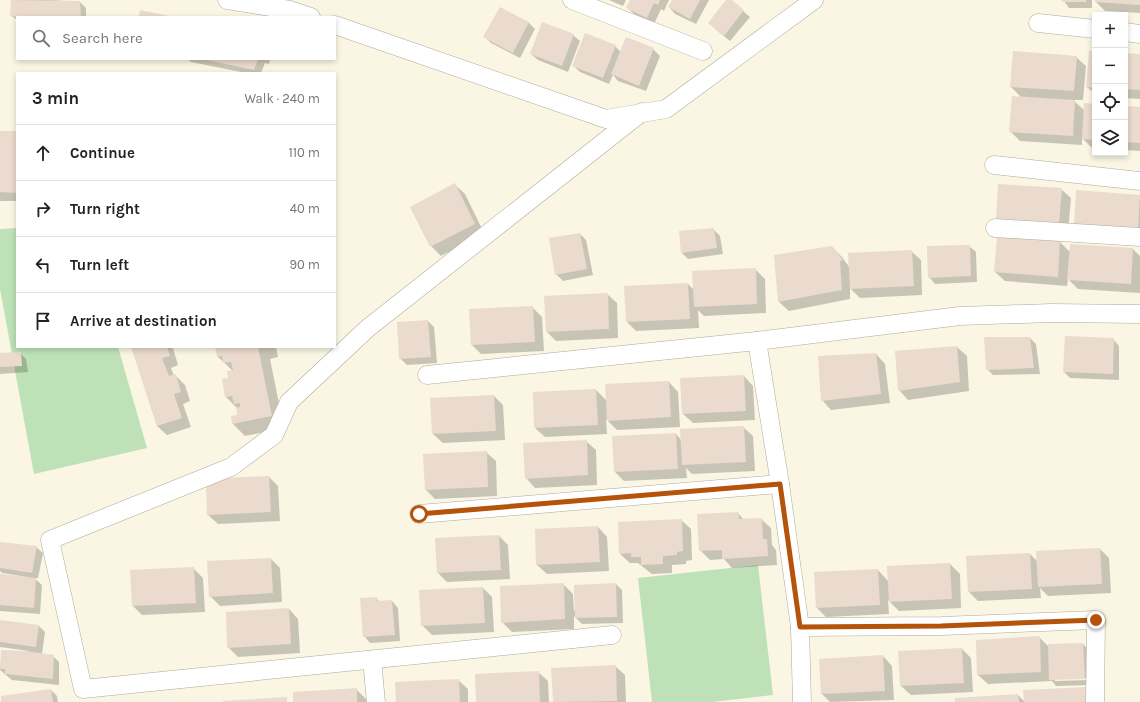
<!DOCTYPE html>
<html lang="en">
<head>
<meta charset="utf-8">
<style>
	body { margin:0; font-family:Karla,sans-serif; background:#f2f2f2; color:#222 }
	.controls { position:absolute; right:12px; top:12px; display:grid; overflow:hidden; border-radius:0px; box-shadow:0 2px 6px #0003 }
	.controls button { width:36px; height:36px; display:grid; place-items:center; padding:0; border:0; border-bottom:1px solid #e0e0e0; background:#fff; color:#222; font:20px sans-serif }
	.stop { position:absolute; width:12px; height:12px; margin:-9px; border:3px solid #b45309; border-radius:50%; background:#fff }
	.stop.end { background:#b45309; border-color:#fff; box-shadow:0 1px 4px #0008 }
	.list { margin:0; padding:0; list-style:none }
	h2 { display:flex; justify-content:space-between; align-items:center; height:52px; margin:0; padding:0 16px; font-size:17px }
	h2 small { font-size:13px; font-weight:400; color:#767676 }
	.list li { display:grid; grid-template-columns:26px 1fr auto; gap:12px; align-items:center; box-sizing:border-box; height:56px; padding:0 16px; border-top:1px solid #e0e0e0 }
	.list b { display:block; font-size:15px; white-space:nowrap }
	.list em { font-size:13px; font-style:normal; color:#767676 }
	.icon { flex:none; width:22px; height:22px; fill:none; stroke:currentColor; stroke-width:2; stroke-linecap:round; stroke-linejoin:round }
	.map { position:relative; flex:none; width:1140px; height:702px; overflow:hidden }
	.search { position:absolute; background:#fff; box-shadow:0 2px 6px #0003; left:16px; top:16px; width:320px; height:44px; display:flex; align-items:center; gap:10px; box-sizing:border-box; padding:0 14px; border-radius:0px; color:#767676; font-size:15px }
	.panel { position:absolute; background:#fff; box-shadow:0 2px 6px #0003; left:16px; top:72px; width:320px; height:276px; border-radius:0px }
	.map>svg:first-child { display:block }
	.green { fill:#bee1b8 }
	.shadow { fill:#0003; fill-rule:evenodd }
	.building { fill:#ebdace }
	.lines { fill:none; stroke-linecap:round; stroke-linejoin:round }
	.street-casing { stroke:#aeaa99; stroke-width:19 }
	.street { stroke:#fff; stroke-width:18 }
	.route { stroke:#b45309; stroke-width:5 }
</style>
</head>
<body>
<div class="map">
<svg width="1140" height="702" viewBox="0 0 1140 702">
	<rect width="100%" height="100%" fill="#faf6e3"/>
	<g class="green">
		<path d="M17 228V347H118L147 448 34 474 0 289V229Z"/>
		<path d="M758 565 773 695 712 702H652L638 578Z"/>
	</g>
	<g class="shadow">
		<path d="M12 0H51L80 2 86 8V17H17V19L14 18 11 15Z"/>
		<path d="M609 0H626L623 6Z"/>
		<path d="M632 0H669L664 11 661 9 654 24 634 14 628 8Z"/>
		<path d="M673 0H709L696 24 675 14 669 7Z"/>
		<path d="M728 0H730L750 17 730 41 715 29Z"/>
		<path d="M1063 0H1092V8H1069Z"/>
		<path d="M1096 0H1140V13L1105 11 1096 2Z"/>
		<path d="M500 8 529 23 535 29 520 58 491 43 485 37Z"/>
		<path d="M573 35 580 41 568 72 538 60 531 54Z"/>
		<path d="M615 46 621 52 653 49 660 56 646 91 618 81 613 75 609 84 580 72 573 65Z"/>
		<path d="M1095 52V94L1087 87Z"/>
		<path d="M1125 54 1140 55V99L1125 98Z"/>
		<path d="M1076 57 1086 66 1083 100H1073L1085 111 1095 105V148H1092L1082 138V145L1020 141 1010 131 1022 98 1011 87Z"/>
		<path d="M188 59H270L269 64 265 63 261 73H246L191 62Z"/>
		<path d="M1125 107 1140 108V151L1125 150Z"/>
		<rect x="0" y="132" width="17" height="69"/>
		<path d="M455 185 465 194 484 233 441 256 431 246Z"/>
		<path d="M1061 189 1071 198 1068 233 1006 229Z"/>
		<path d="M1140 196V239L1084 235Z"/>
		<path d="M713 229 720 236 723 254 688 259 682 253 680 232Z"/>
		<path d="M580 234 586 240 593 275 563 281 556 274Z"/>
		<path d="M998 238 1060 242 1070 252 1071 245 1133 249 1140 256V293L1078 289 1068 279 1067 286 1005 281 995 272Z"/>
		<path d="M969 246 976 252 977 282 935 284 929 277Z"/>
		<path d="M832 247 842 257 850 268 911 251 921 260 922 295 860 298 850 288V299L789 311 779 302 775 256Z"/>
		<path d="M755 269 765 279 766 313 704 316 698 310 699 328 636 331 627 322 688 284 694 290Z"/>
		<path d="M607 294 617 303 618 338 556 341 547 332Z"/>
		<path d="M532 307 542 317 544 351 481 354 472 345Z"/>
		<path d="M428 321 434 327 437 363 407 365 400 358Z"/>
		<path d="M1030 338 1036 344 1040 374 993 375 987 369Z"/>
		<path d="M1113 339 1119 346V380L1070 378 1064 372Z"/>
		<path d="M132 347H172L173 348 178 365 171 368 174 376 175 375 185 385 190 401 183 404 191 427 167 435 157 426Z"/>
		<path d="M216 347H276L278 357 270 359 284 428 245 436 233 424 232 417 238 416 237 408 226 397 230 379 233 371 218 357Z"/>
		<path d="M957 347 967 356 969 391 908 400 899 390 896 352Z"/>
		<path d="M20 353 26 359 28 372 0 374V354Z"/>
		<path d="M876 354 885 364 890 403 831 410 822 400Z"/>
		<path d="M744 376 753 386 755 420 693 423 683 414Z"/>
		<path d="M669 382 678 392 680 427 617 430 606 419 607 434 545 437 535 428 596 390 607 401Z"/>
		<path d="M494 396 503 405 505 440 443 443 433 434Z"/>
		<path d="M743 427 753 436 755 471 692 474 686 468 687 478 624 481 615 472 676 434 682 441Z"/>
		<path d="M586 441 596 450 597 485 535 488 526 478Z"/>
		<path d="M486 452 496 461 497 496 435 499 426 490Z"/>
		<path d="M269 477 278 486 280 521 218 524 208 515Z"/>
		<path d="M738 513 744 520 761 519 771 528 772 545 776 550 777 565 732 568 724 559 710 560 700 550Z"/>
		<path d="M681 520 691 529 692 560 686 561V564L672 565V573L652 574 638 563H630L620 554Z"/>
		<path d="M598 527 607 537 609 571 547 574 537 565Z"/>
		<path d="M499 536 508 545 510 579 447 582 438 573 436 539Z"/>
		<path d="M0 543 36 547 43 553 38 578H34L42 585 40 614 0 611V576L27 578V577L2 573 0 571Z"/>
		<path d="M1100 549 1109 558 1111 593 1048 596 1040 588 1041 598 978 601 969 592 1030 554 1038 562Z"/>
		<path d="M271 559 280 568 282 602 220 606 210 596Z"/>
		<path d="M950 564 960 574 961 608 899 611 888 600 889 614 826 617 817 608 878 570 888 581V567Z"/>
		<path d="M193 568 203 578 205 612 142 615 133 606Z"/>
		<path d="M563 584 573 594 574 611 616 584 622 590 623 623 582 624 574 616V629L512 632 502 622Z"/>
		<path d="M483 588 492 597 494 632 432 635 422 625Z"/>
		<path d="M376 598 380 602 392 601 398 608 400 641 370 643 364 636Z"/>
		<path d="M289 609 298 619 300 653 238 657 228 647Z"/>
		<path d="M0 621 39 626 45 632 42 654 53 656 59 662V685L12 680 0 670 2 651 28 652 29 651 0 647Z"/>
		<path d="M1039 637 1049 647 1083 644 1089 650 1091 685 1056 686 1052 681 988 684 978 675ZM1090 678V680L1055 681V679Z"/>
		<path d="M962 649 971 658 973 692 911 695 901 686 899 652Z"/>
		<path d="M883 656 892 666 894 700 830 702 822 694 820 660Z"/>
		<path d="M615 666 625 675 626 702H554L552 669Z"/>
		<path d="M538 672 548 681 549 702H477Z"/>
		<path d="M458 680 468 689V702H397Z"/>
		<path d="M356 689 366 699V702H294Z"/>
		<path d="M51 690 57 696 58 702H2Z"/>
		<path d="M1018 695 1025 702H956Z"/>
	</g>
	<g class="building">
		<path d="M11 0 80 1 81 17H19L10 16Z"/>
		<path d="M630 0H660L658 5 654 3 647 18 626 8Z"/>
		<path d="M672 0H700L690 19 668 7Z"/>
		<path d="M726 0H732L744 10 724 36 708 23Z"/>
		<rect x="1062" y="0" width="24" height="2"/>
		<path d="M1095 0H1140V5L1095 2Z"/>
		<path d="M500 7 529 22 513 53 483 37Z"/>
		<path d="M140 10 169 16V17H139Z"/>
		<path d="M542 22 574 34 562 66 530 54Z"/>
		<path d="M585 33 616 45 603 78 572 66Z"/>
		<path d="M626 37 654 48 639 86 611 74Z"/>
		<path d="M1013 51 1077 56 1074 91 1010 87Z"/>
		<path d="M1089 51H1095V88L1086 87Z"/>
		<path d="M1125 53 1140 54V90L1125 89Z"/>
		<path d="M202 59H258L254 70Z"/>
		<path d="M1012 96 1075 100 1073 136 1009 132Z"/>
		<path d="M1084 103 1095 104V140L1082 139Z"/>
		<path d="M1125 106 1140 107V143L1125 142Z"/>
		<path d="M0 131H17V193L0 192Z"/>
		<path d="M455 183 475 224 430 247 410 207Z"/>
		<path d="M998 184 1062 188 1059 224 996 220Z"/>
		<path d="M1076 190 1140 195 1138 231 1074 226Z"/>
		<path d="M714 228 717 248 681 253 679 231Z"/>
		<path d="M580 233 587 269 555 275 549 238Z"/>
		<path d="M997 237 1060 241 1058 277 994 272Z"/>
		<path d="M1070 244 1133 248 1131 284 1067 280Z"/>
		<path d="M970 245 971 276 928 278 927 246Z"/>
		<path d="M832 246 843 260 840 261 842 290 778 302 774 255Z"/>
		<path d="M912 250 914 286 850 289 848 253Z"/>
		<path d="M756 268 757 304 694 307 692 271Z"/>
		<path d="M688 283 690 319 626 322 624 286Z"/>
		<path d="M608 293 609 329 546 332 544 296Z"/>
		<path d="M533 306 535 342 471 345 469 309Z"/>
		<path d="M428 320 431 357 399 359 397 322Z"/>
		<path d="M1065 336 1114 338 1113 374 1063 372Z"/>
		<path d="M984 337H1030L1034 368 986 370Z"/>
		<path d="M957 346 960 382 898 391 895 351Z"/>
		<path d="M131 347H167L170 356 162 358 169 376 176 374 181 392 174 394 182 418 157 426Z"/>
		<path d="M215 347H258L272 416 232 424 231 416 237 415 236 407H240V403L234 404 232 396 225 397 222 379 228 378 227 371 233 370 231 362 223 363 222 356 217 357Z"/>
		<path d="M21 352 22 366 0 367V353Z"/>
		<path d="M876 353 881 394 821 401 818 356Z"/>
		<path d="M744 375 746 411 682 414 680 378Z"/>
		<path d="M669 381 671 417 607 421 605 384Z"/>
		<path d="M596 389 598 425 534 428 533 392Z"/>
		<path d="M494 395 496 431 432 434 430 398Z"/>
		<path d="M744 426 746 462 682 465 680 429Z"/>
		<path d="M676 433 678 469 614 472 612 436Z"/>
		<path d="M587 440 588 475 525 479 523 443Z"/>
		<path d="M487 451 488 487 425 490 423 454Z"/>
		<path d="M269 476 271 512 207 515 206 479Z"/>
		<path d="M738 512 739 519 762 518 763 539H767L768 556 722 559V550L699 551 697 514Z"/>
		<path d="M682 519 683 551 677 552V555L663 556V564L641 565V557H631V553L619 554 618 522Z"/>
		<path d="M598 526 600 562 536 565 535 529Z"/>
		<path d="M499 535 501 570 437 573 435 538Z"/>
		<path d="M0 542 37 546 32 573 0 568Z"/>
		<path d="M1100 548 1102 584 1038 587 1036 551Z"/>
		<path d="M1030 553 1032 589 968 592 966 556Z"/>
		<path d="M271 558 273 593 209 597 207 561Z"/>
		<path d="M950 563 952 599 889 602 887 566Z"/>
		<path d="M194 567 196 603 132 606 130 570Z"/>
		<path d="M878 569 880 605 816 608 814 572Z"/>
		<path d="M0 574 36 578 34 608 0 605Z"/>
		<path d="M564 583 565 619 501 623 500 586Z"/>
		<path d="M616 583 617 617 575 618 574 585Z"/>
		<path d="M483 587 485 623 421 626 419 590Z"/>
		<path d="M377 597V601L392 600 395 635 363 637 360 598Z"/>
		<path d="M289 608 291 644 227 648 226 612Z"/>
		<path d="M0 620 39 625 36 647 0 642Z"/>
		<path d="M1040 636 1041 672 977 675 976 640Z"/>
		<path d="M1083 643 1085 679 1049 680 1048 644Z"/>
		<path d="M962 648 964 683 900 686 898 651Z"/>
		<path d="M1 650 26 651 54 655 53 679 5 674V669H0Z"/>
		<path d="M883 655 885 691 821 694 819 659Z"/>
		<path d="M616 665 617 701 553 702 551 668Z"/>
		<path d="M539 671 540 702H476L475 674Z"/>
		<path d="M459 679 460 702H396L395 682Z"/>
		<path d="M1087 687 1088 702H1024L1023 690Z"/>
		<path d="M357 688V702H293V692Z"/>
		<path d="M51 689 53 702H1V696Z"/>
		<path d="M1018 694 1019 702H955V698Z"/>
		<path d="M287 697V702H223V701Z"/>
	</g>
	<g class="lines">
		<g class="street-casing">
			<g id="street">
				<path d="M227 0 290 10 311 17"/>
				<path d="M572 0 703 51"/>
				<path d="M1038 23 1095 29"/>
				<path d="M335 25 606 119 666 109 814 0"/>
				<path d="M1125 32 1140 34"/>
				<path d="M994 165 1140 181"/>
				<path d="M995 228 1140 237"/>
				<path d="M427 375 757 341"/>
				<path d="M419 514 780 484"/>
				<path d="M800 627 780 484 757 341 960 316 1051 313 1140 314"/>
				<path d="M612 635 83 689 50 540 231 467 274 435 289 402 368 328 642 112"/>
				<path d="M372 660 376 702"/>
				<path d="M802 702 800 627 941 626 1096 620 1095 702"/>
			</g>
		</g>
		<use href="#street" class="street"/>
	</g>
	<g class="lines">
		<path class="route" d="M419 514 780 484 800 627 941 626 1096 620"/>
	</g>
</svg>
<div class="controls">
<button>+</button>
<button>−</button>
<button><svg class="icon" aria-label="locate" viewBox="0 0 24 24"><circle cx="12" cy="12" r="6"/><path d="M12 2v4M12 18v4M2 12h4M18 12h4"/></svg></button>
<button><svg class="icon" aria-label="layers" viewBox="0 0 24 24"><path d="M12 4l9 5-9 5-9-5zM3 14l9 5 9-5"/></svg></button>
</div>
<div class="stop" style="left:419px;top:514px"></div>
<div class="stop end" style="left:1096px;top:620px"></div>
<div class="search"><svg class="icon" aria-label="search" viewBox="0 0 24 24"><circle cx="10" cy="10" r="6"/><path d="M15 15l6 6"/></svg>Search here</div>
<section class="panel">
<h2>3 min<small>Walk · 240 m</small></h2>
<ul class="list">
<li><svg class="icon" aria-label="ahead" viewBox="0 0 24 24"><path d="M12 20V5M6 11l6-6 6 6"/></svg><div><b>Continue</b></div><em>110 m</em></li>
<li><svg class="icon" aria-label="right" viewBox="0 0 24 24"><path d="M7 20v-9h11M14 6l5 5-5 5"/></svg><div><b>Turn right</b></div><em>40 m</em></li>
<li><svg class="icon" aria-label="left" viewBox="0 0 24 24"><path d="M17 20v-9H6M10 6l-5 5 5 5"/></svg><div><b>Turn left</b></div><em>90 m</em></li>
<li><svg class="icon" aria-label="arrive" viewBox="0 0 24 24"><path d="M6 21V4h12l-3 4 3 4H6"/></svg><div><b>Arrive at destination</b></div></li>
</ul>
</section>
</div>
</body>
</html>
